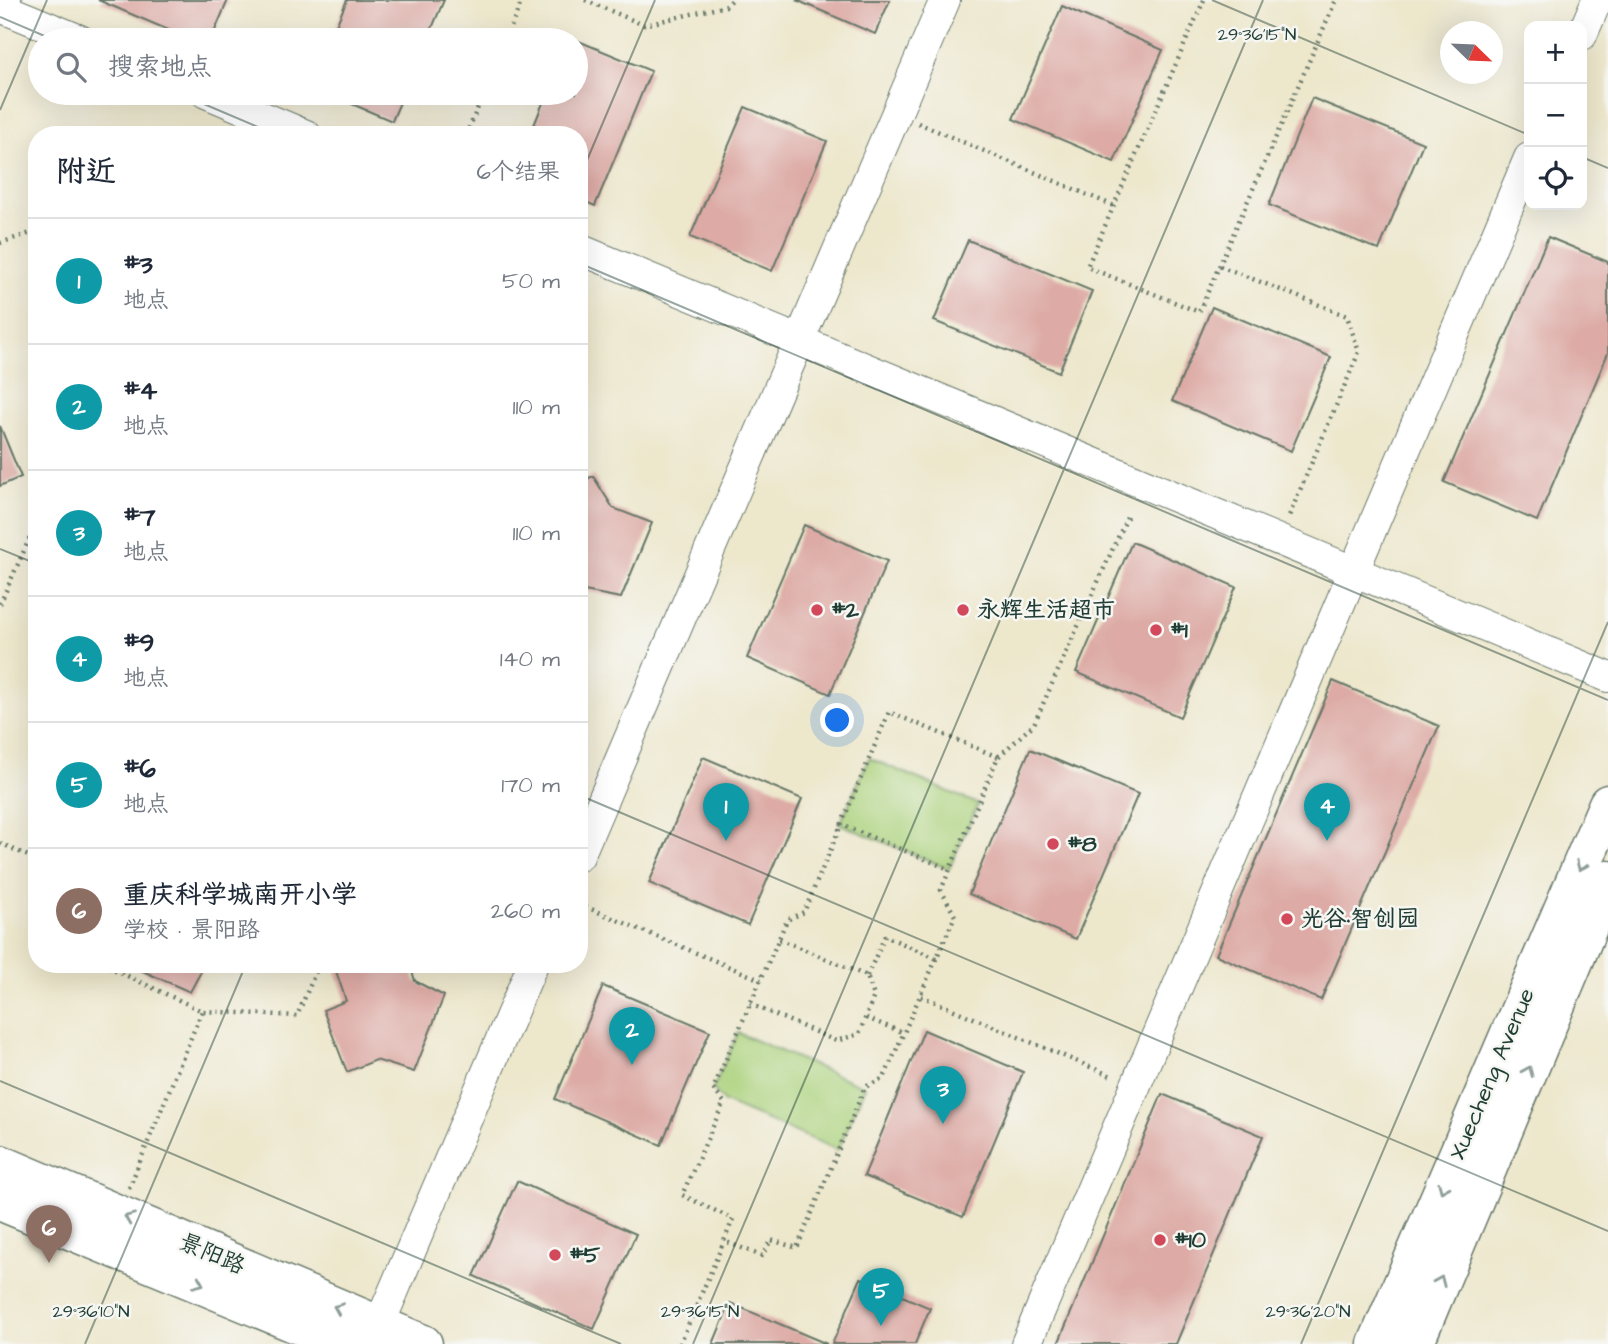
<!DOCTYPE html>
<html lang="zh">
<head>
<meta charset="utf-8">
<style>
	body { margin:0; font-family:"Architects Daughter","LXGW WenKai TC",sans-serif; background:#f2f2f3; color:#1f2937 }
	.controls { position:absolute; right:21px; top:21px; display:grid; overflow:hidden; border-radius:14px; box-shadow:0 7px 28px #0002 }
	.controls button { width:63px; height:63px; display:grid; place-items:center; padding:0; border:0; border-bottom:2px solid #e0e1e3; background:#fff; color:#1f2937; font:35px sans-serif }
	.compass { position:absolute; left:1440px; top:21px; width:63px; height:63px; border-radius:50%; background:#fff; box-shadow:0 7px 28px #0002; rotate:113deg }
	.you { position:absolute; left:838px; top:721px; width:24px; height:24px; margin:-18px; border:5px solid #fff; border-radius:50%; background:#1a73e8; box-shadow:0 0 0 10px #1a73e833 }
	.badge { display:grid; place-items:center; width:46px; height:46px; border-radius:50%; background:#7c3aed; color:#fff; font-size:23px; font-weight:700 }
	.pin { position:absolute; translate:-50% -58px; filter:drop-shadow(0 2px 4px #0008) }
	.pin::after { content:''; position:absolute; top:37px; width:24px; height:21px; background:inherit; clip-path:polygon(0 0,100% 0,50% 100%) }
	.list { margin:0; padding:0; list-style:none }
	h2 { display:flex; justify-content:space-between; align-items:center; height:91px; margin:0; padding:0 28px; font-size:30px }
	h2 small { font-size:23px; font-weight:400; color:#747a83 }
	.list li { display:grid; grid-template-columns:46px 1fr auto; gap:21px; align-items:center; box-sizing:border-box; height:126px; padding:0 28px; border-top:2px solid #e0e1e3 }
	.list b { display:block; font-size:26px; white-space:nowrap }
	.list p { margin:0; font-size:23px; white-space:nowrap; color:#747a83 }
	.list em { font-size:23px; font-style:normal; color:#747a83 }
	.icon { flex:none; width:38px; height:38px; fill:none; stroke:currentColor; stroke-width:2; stroke-linecap:round; stroke-linejoin:round }
	.map { position:relative; flex:none; width:1608px; height:1344px; overflow:hidden }
	.search { position:absolute; background:#fff; box-shadow:0 7px 28px #0002; left:28px; top:28px; width:560px; height:77px; display:flex; align-items:center; gap:18px; box-sizing:border-box; padding:0 24px; border-radius:38px; color:#747a83; font-size:26px }
	.panel { position:absolute; background:#fff; box-shadow:0 7px 28px #0002; left:28px; top:126px; width:560px; height:847px; border-radius:28px }
	.map>svg:first-child { display:block }
	.green { fill:#abd27c; stroke:#658858; stroke-width:2 }
	.building { fill:#ddaaa5 }
	.lines { fill:none; stroke-linecap:round; stroke-linejoin:round }
	.minor-casing { stroke:#677869; stroke-width:32 }
	.major-casing { stroke:#677869; stroke-width:41 }
	.path { stroke:#677869; stroke-width:4.5; stroke-dasharray:2 5; stroke-linecap:butt }
	.minor { stroke:#fff; stroke-width:30 }
	.major { stroke:#fff; stroke-width:38 }
	.oneway { stroke:#8f9e9a }
	.ticks { fill:none; stroke:#1f3d34; stroke-width:2; stroke-opacity:0.45 }
	.poi-dot { fill:#d1495b; stroke:#f6f6f2; stroke-width:2.5 }
	.labels { text-anchor:middle; dominant-baseline:central; stroke-width:5; stroke-linejoin:round; paint-order:stroke }
	.poi-label { font-size:23px; font-weight:bold; fill:#1f3d34; stroke:#f6f6f2; text-anchor:start }
	.street-label { font-size:23px; fill:#1f3d34; stroke:#f6f6f2 }
	.ticks-label { font-size:18px; text-anchor:middle; fill:#1f3d34; stroke:#f6f6f2; stroke-width:5; stroke-linejoin:round; paint-order:stroke }
</style>
</head>
<body>
<div class="map">
<svg width="1608" height="1344" viewBox="0 0 1608 1344">
	<rect width="100%" height="100%" fill="#f6f6f2"/>
	<filter id="ink" filterUnits="userSpaceOnUse"><feTurbulence type="fractalNoise" baseFrequency=".0143" numOctaves="2"/><feDisplacementMap in="SourceGraphic" scale="14" xChannelSelector="R" yChannelSelector="G"/><feConvolveMatrix kernelMatrix="1 2 1 2 8 2 1 2 1" color-interpolation-filters="sRGB"/></filter>
	<filter id="wash" filterUnits="userSpaceOnUse"><feTurbulence type="fractalNoise" baseFrequency=".00686" numOctaves="4" result="noise"/><feDisplacementMap in="SourceGraphic" scale="28" xChannelSelector="R" yChannelSelector="G"/><feGaussianBlur stdDeviation="1.57" result="paint"/><feColorMatrix in="noise" values="0 0 0 0 0 0 0 0 0 0 0 0 0 0 0 0 0 1.4 0 .05"/><feComposite in="paint" operator="in"/></filter>
	<g filter="url(#wash)">
		<rect width="100%" height="100%" fill="#ede7cc"/>
		<g class="green">
			<path d="M869 758 978 804 949 869 840 824Z"/>
			<path d="M738 1033 865 1087 838 1150 724 1102 713 1089Z"/>
		</g>
		<g id="blocks">
			<g class="building">
				<path d="M98 0H228L211 40H192Z"/>
				<path d="M347 0H444L427 40H330Z"/>
				<path d="M796 0H890L875 34Z"/>
				<path d="M1062 6 1163 50 1114 162 1013 119Z"/>
				<path d="M576 40 651 71 595 206 579 199V135H530L547 93H576Z"/>
				<path d="M326 93H404L392 121Z"/>
				<path d="M1312 98 1423 143 1379 250 1269 205Z"/>
				<path d="M745 107 827 141 772 271 690 237Z"/>
				<path d="M1548 237 1608 262V353L1537 521 1444 482Z"/>
				<path d="M968 240 1092 291 1059 372 934 321Z"/>
				<path d="M1212 307 1331 357 1291 451 1172 401Z"/>
				<path d="M0 426 21 477 0 486Z"/>
				<path d="M593 476 613 508 652 523 621 598 579 590V483Z"/>
				<path d="M804 525 887 561 830 694 747 658Z"/>
				<path d="M1132 542 1236 587 1180 717 1076 672Z"/>
				<path d="M1333 681 1439 726 1321 1000 1216 955Z"/>
				<path d="M1030 749 1138 794 1076 939 969 894Z"/>
				<path d="M703 757 802 799 748 925 649 883Z"/>
				<path d="M127 964H205L190 992Z"/>
				<path d="M353 964H410L415 981 444 996 414 1072 376 1060 347 1072 323 1010 346 1001 336 971Z"/>
				<path d="M603 986 710 1031 661 1145 555 1099Z"/>
				<path d="M924 1030 1023 1072 963 1217 864 1176Z"/>
				<path d="M1162 1094 1263 1136 1176 1344H1058Z"/>
				<path d="M517 1181 636 1234 594 1329 474 1276Z"/>
				<path d="M861 1278 930 1308 915 1344H832Z"/>
				<path d="M730 1303 827 1344H713Z"/>
			</g>
		</g>
	</g>
	<g filter="url(#ink)">
		<use href="#blocks" fill-opacity="0" stroke="#677869" stroke-width="2"/>
		<g class="lines">
			<g class="minor-casing">
				<g id="minor">
					<path d="M0 7 80 40"/>
					<path d="M1582 35 1597 0"/>
					<path d="M206 93 306 135"/>
					<path d="M579 249 1608 677"/>
					<path d="M579 856 945 0"/>
					<path d="M371 1344 533 964"/>
					<path d="M1026 1344 1529 158"/>
				</g>
			</g>
			<g class="major-casing">
				<g id="major">
					<path d="M0 5 2 0"/>
					<path d="M0 1164 423 1344"/>
					<path d="M0 1201 345 1344"/>
					<path d="M1377 1344 1608 804"/>
					<path d="M1414 1344 1608 880"/>
				</g>
			</g>
			<g class="path">
				<path d="M585 0 644 25 726 6 732 0"/>
				<path d="M1204 0 1087 267 1199 312 1336 0"/>
				<path d="M506 40 522 0"/>
				<path d="M918 123 1114 206"/>
				<path d="M466 135 484 93"/>
				<path d="M0 243 37 231"/>
				<path d="M1220 266 1347 316 1359 352 1289 516"/>
				<path d="M0 604 37 522"/>
				<path d="M998 757 889 712 804 912 787 920 713 1089 724 1102 682 1195 733 1219 724 1241 762 1256 771 1240 797 1248 865 1087 884 1078 955 916 941 890 998 757 1034 724 1128 515"/>
				<path d="M840 824 949 869"/>
				<path d="M0 843 37 860"/>
				<path d="M579 904 761 980"/>
				<path d="M102 964 202 1011 297 1016 319 964"/>
				<path d="M867 976 885 936 938 959"/>
				<path d="M921 996 1114 1077"/>
				<path d="M750 1004 836 1041 859 1034 874 996 867 976 779 939"/>
				<path d="M866 1018 905 1033"/>
				<path d="M129 1188 202 1011"/>
				<path d="M680 1344 724 1241"/>
			</g>
			<use href="#minor" class="minor"/>
			<use href="#major" class="major"/>
		</g>
		<defs><path id="oneway-chevron" d="M-2-3.5L2.5 0L-2 3.5" fill="none" stroke-width="1.6" stroke-linecap="round" stroke-linejoin="round" transform="scale(1.75)"/></defs>
		<g class="oneway">
			<use href="#oneway-chevron" transform="translate(1581 866) rotate(113)"/>
			<use href="#oneway-chevron" transform="translate(1528 1071) rotate(-67)"/>
			<use href="#oneway-chevron" transform="translate(1443 1188) rotate(113)"/>
			<use href="#oneway-chevron" transform="translate(129 1218) rotate(-157)"/>
			<use href="#oneway-chevron" transform="translate(1440 1281) rotate(-67)"/>
			<use href="#oneway-chevron" transform="translate(199 1283) rotate(23)"/>
			<use href="#oneway-chevron" transform="translate(338 1308) rotate(-157)"/>
		</g>
	</g>
	<path class="ticks" d="M1212 0 1529 135M0 17 54 40M178 93 277 135M0 110 47 0M1582 157 1608 168M579 179 655 0M579 263 1608 700M0 549 37 564M579 795 1608 1231M0 1081 621 1344M85 1344 246 964M693 1344 1263 0M1301 1344 1608 622"/>
	<g class="poi-dot">
		<circle cx="817" cy="610" r="7"/>
		<circle cx="963" cy="610" r="7"/>
		<circle cx="1156" cy="630" r="7"/>
		<circle cx="1053" cy="844" r="7"/>
		<circle cx="1287" cy="919" r="7"/>
		<circle cx="1160" cy="1240" r="7"/>
		<circle cx="555" cy="1255" r="7"/>
	</g>
	<g class="labels">
		<g class="poi-label">
			<text x="831" y="610">#2</text>
			<text x="977" y="610">永辉生活超市</text>
			<text x="1170" y="630">#1</text>
			<text x="1067" y="844">#8</text>
			<text x="1301" y="919">光谷·智创园</text>
			<text x="1174" y="1240">#10</text>
			<text x="569" y="1255">#5</text>
		</g>
		<g class="street-label">
			<text transform="translate(1492 1074) rotate(-67)">Xuecheng Avenue</text>
			<text transform="translate(212 1254) rotate(23)">景阳路</text>
		</g>
	</g>
	<g class="ticks-label">
		<text x="1257" y="40">29°36'15"N</text>
		<text x="91" y="1317">29°36'10"N</text>
		<text x="700" y="1317">29°36'15"N</text>
		<text x="1308" y="1317">29°36'20"N</text>
	</g>
</svg>
<div class="controls">
<button>+</button>
<button>−</button>
<button><svg class="icon" aria-label="locate" viewBox="0 0 24 24"><circle cx="12" cy="12" r="6"/><path d="M12 2v4M12 18v4M2 12h4M18 12h4"/></svg></button>
</div>
<svg class="compass" viewBox="-18 -18 36 36"><path d="M0-13l5 13h-10z" fill="#e53935"/><path d="M0 13l5-13h-10z" fill="#747a83"/></svg>
<div class="you"></div>
<div class="pin badge" style="left:726px;top:841px;background:#0f9aa8">1</div>
<div class="pin badge" style="left:632px;top:1065px;background:#0f9aa8">2</div>
<div class="pin badge" style="left:943px;top:1124px;background:#0f9aa8">3</div>
<div class="pin badge" style="left:1327px;top:841px;background:#0f9aa8">4</div>
<div class="pin badge" style="left:881px;top:1326px;background:#0f9aa8">5</div>
<div class="pin badge" style="left:49px;top:1263px;background:#8d6e63">6</div>
<div class="search"><svg class="icon" aria-label="search" viewBox="0 0 24 24"><circle cx="10" cy="10" r="6"/><path d="M15 15l6 6"/></svg>搜索地点</div>
<section class="panel">
<h2>附近<small>6个结果</small></h2>
<ul class="list">
<li><span class="badge" style="background:#0f9aa8">1</span><div><b>#3</b><p>地点</p></div><em>50 m</em></li>
<li><span class="badge" style="background:#0f9aa8">2</span><div><b>#4</b><p>地点</p></div><em>110 m</em></li>
<li><span class="badge" style="background:#0f9aa8">3</span><div><b>#7</b><p>地点</p></div><em>110 m</em></li>
<li><span class="badge" style="background:#0f9aa8">4</span><div><b>#9</b><p>地点</p></div><em>140 m</em></li>
<li><span class="badge" style="background:#0f9aa8">5</span><div><b>#6</b><p>地点</p></div><em>170 m</em></li>
<li><span class="badge" style="background:#8d6e63">6</span><div><b>重庆科学城南开小学</b><p>学校 · 景阳路</p></div><em>260 m</em></li>
</ul>
</section>
</div>
</body>
</html>
